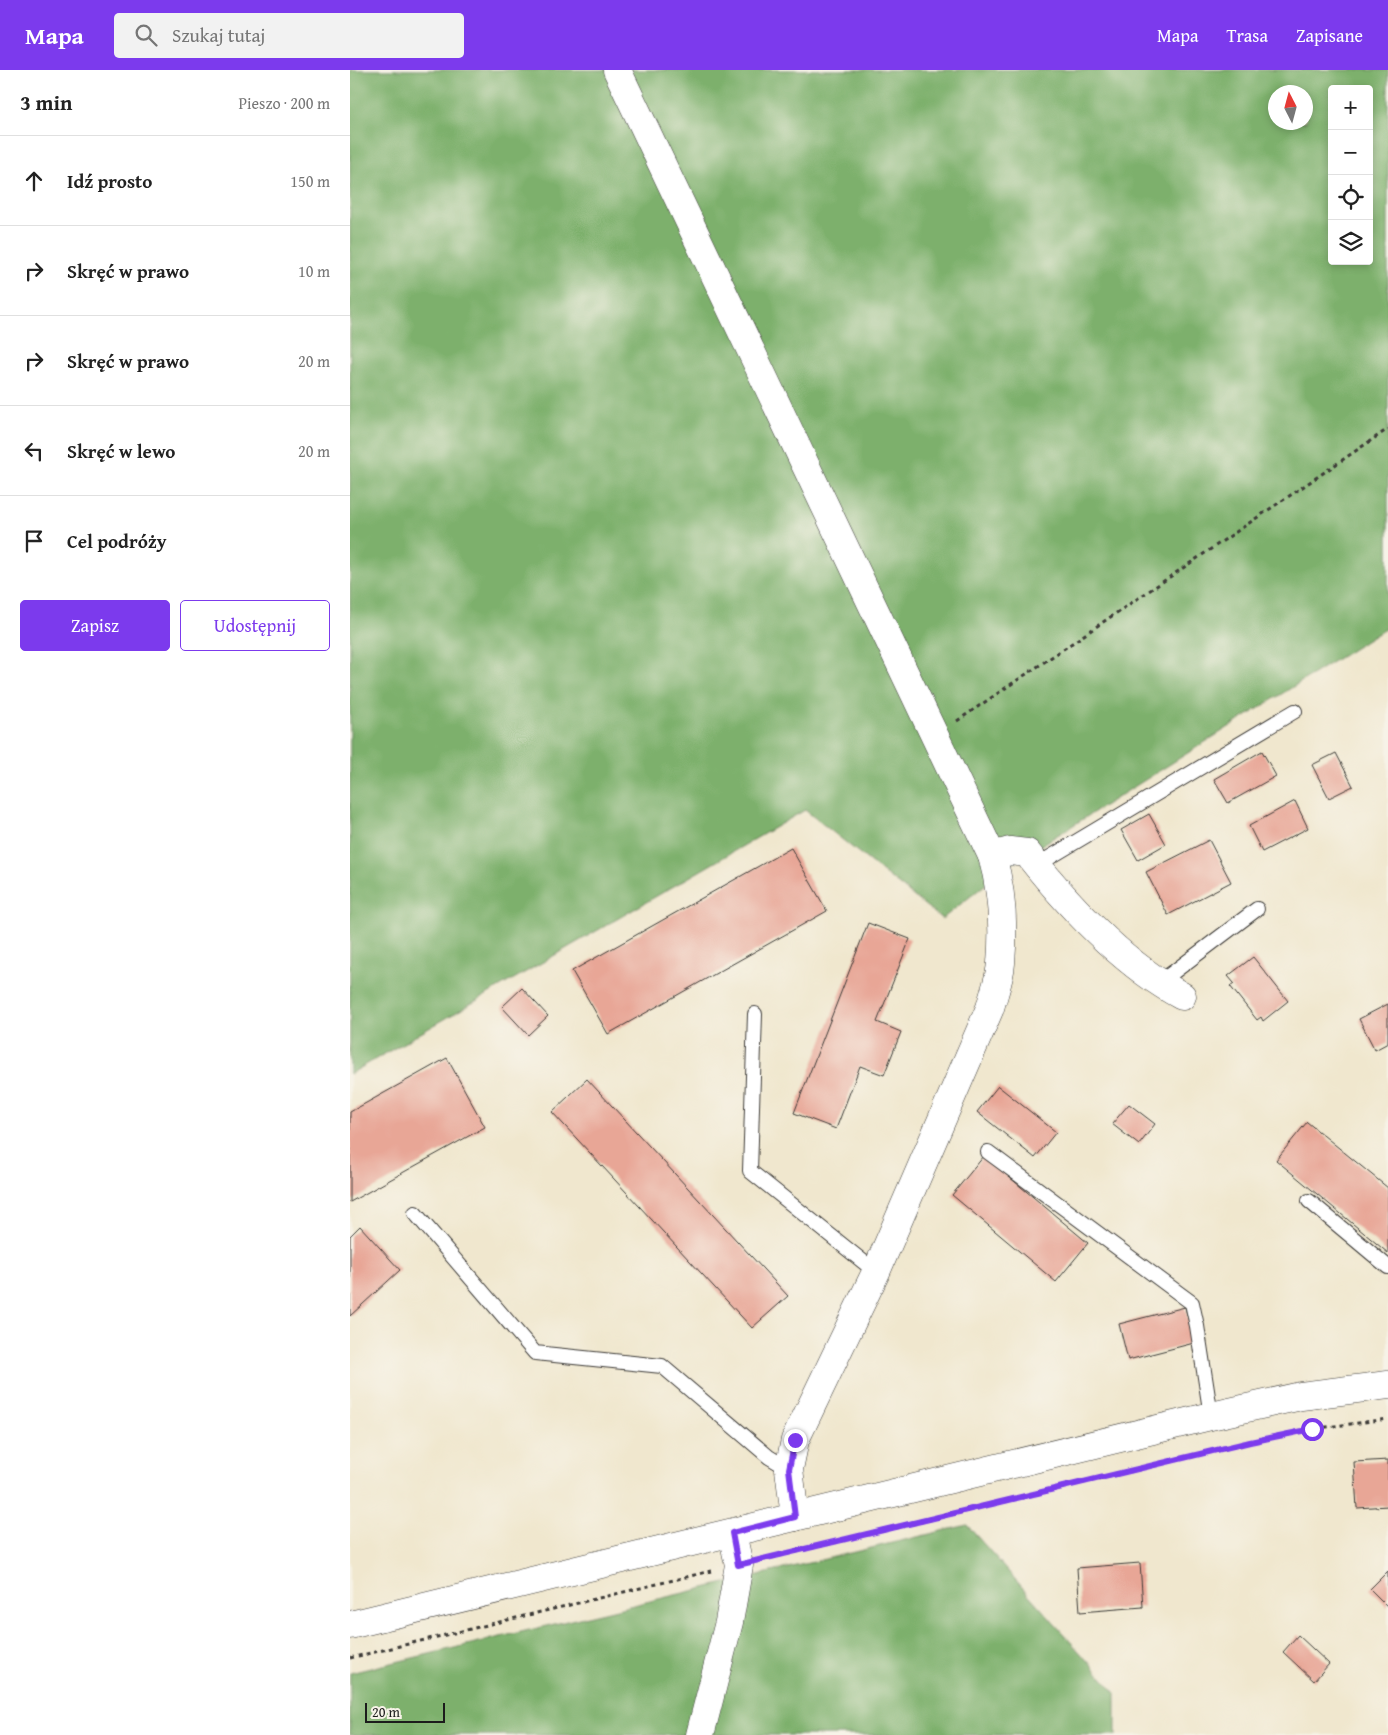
<!DOCTYPE html>
<html lang="pl">
<head>
<meta charset="utf-8">
<style>
	body { margin:0; font-family:"Gentium Book Plus",serif; background:#f2f2f2; color:#222 }
	.controls { position:absolute; right:15px; top:15px; display:grid; overflow:hidden; border-radius:5px; box-shadow:0 2px 8px #0003 }
	.controls button { width:45px; height:45px; display:grid; place-items:center; padding:0; border:0; border-bottom:1px solid #e0e0e0; background:#fff; color:#222; font:25px sans-serif }
	.compass { position:absolute; left:918px; top:15px; width:45px; height:45px; border-radius:50%; background:#fff; box-shadow:0 2px 8px #0003; rotate:354deg }
	.scale { position:absolute; left:15px; bottom:12px; width:80px; box-sizing:border-box; padding-left:5px; border:2px solid #1c1c1c; border-top:0; font-size:14px; line-height:18px; white-space:nowrap; color:#1c1c1c; -webkit-text-stroke:4px #f7f3e8; paint-order:stroke }
	.stop { position:absolute; width:15px; height:15px; margin:-11px; border:4px solid #7c3aed; border-radius:50%; background:#fff }
	.stop.end { background:#7c3aed; border-color:#fff; box-shadow:0 1px 5px #0008 }
	.list { margin:0; padding:0; list-style:none }
	h2 { display:flex; justify-content:space-between; align-items:center; height:65px; margin:0; padding:0 20px; font-size:21px }
	h2 small { font-size:16px; font-weight:400; color:#767676 }
	.list li { display:grid; grid-template-columns:32px 1fr auto; gap:15px; align-items:center; box-sizing:border-box; height:90px; padding:0 20px; border-top:1px solid #e0e0e0 }
	.list b { display:block; font-size:19px; white-space:nowrap }
	.list em { font-size:16px; font-style:normal; color:#767676 }
	.actions { display:flex; gap:10px; padding:15px 20px }
	.actions a { flex:1; padding:11px 0; border:1px solid #7c3aed; border-radius:5px; text-align:center; font-size:18px; color:#7c3aed }
	.actions .main { background:#7c3aed; color:#fff }
	.icon { flex:none; width:28px; height:28px; fill:none; stroke:currentColor; stroke-width:2; stroke-linecap:round; stroke-linejoin:round }
	.map { position:relative; flex:none; width:1038px; height:1665px; overflow:hidden }
	header { display:flex; align-items:center; gap:30px; box-sizing:border-box; height:70px; padding:0 25px; background:#7c3aed; color:#fff }
	header strong { font-size:24px }
	nav { display:flex; gap:28px; margin-inline-start:auto; font-size:18px }
	.search { width:350px; height:45px; background:#f2f2f2; display:flex; align-items:center; gap:12px; box-sizing:border-box; padding:0 18px; border-radius:5px; color:#767676; font-size:19px }
	main { display:flex }
	aside { flex:1; background:#fff }
	.map>svg:first-child { display:block }
	.forest { fill:#7db06c; stroke:#4c6644; fill-rule:evenodd }
	.building { fill:#e8a696 }
	.lines { fill:none; stroke-linecap:round; stroke-linejoin:round }
	.service-casing { stroke:#3c3a37; stroke-width:16 }
	.minor-casing { stroke:#3c3a37; stroke-width:29 }
	.tertiary-casing { stroke:#3c3a37; stroke-width:29 }
	.path { stroke:#3c3a37; stroke-width:3; stroke-dasharray:4 4; stroke-linecap:butt }
	.service { stroke:#fff; stroke-width:14 }
	.minor { stroke:#fff; stroke-width:28 }
	.tertiary { stroke:#fff; stroke-width:28 }
	.route { stroke:#7c3aed; stroke-width:6 }
</style>
</head>
<body>
<header>
<strong>Mapa</strong>
<div class="search"><svg class="icon" aria-label="search" viewBox="0 0 24 24"><circle cx="10" cy="10" r="6"/><path d="M15 15l6 6"/></svg>Szukaj tutaj</div>
<nav><a>Mapa</a><a>Trasa</a><a>Zapisane</a></nav>
</header>
<main>
<aside>
<h2>3 min<small>Pieszo · 200 m</small></h2>
<ul class="list">
<li><svg class="icon" aria-label="ahead" viewBox="0 0 24 24"><path d="M12 20V5M6 11l6-6 6 6"/></svg><div><b>Idź prosto</b></div><em>150 m</em></li>
<li><svg class="icon" aria-label="right" viewBox="0 0 24 24"><path d="M7 20v-9h11M14 6l5 5-5 5"/></svg><div><b>Skręć w prawo</b></div><em>10 m</em></li>
<li><svg class="icon" aria-label="right" viewBox="0 0 24 24"><path d="M7 20v-9h11M14 6l5 5-5 5"/></svg><div><b>Skręć w prawo</b></div><em>20 m</em></li>
<li><svg class="icon" aria-label="left" viewBox="0 0 24 24"><path d="M17 20v-9H6M10 6l-5 5 5 5"/></svg><div><b>Skręć w lewo</b></div><em>20 m</em></li>
<li><svg class="icon" aria-label="arrive" viewBox="0 0 24 24"><path d="M6 21V4h12l-3 4 3 4H6"/></svg><div><b>Cel podróży</b></div></li>
</ul>
<div class="actions"><a class="main">Zapisz</a><a>Udostępnij</a></div>
</aside>
<div class="map">
<svg width="1038" height="1665" viewBox="0 0 1038 1665">
	<rect width="100%" height="100%" fill="#f7f3e8"/>
	<filter id="ink" filterUnits="userSpaceOnUse"><feTurbulence type="fractalNoise" baseFrequency=".02" numOctaves="2"/><feDisplacementMap in="SourceGraphic" scale="10" xChannelSelector="R" yChannelSelector="G"/><feConvolveMatrix kernelMatrix="1 2 1 2 8 2 1 2 1" color-interpolation-filters="sRGB"/></filter>
	<filter id="wash" filterUnits="userSpaceOnUse"><feTurbulence type="fractalNoise" baseFrequency=".0096" numOctaves="4" result="noise"/><feDisplacementMap in="SourceGraphic" scale="20" xChannelSelector="R" yChannelSelector="G"/><feGaussianBlur stdDeviation="1.12" result="paint"/><feColorMatrix in="noise" values="0 0 0 0 0 0 0 0 0 0 0 0 0 0 0 0 0 1.4 0 .05"/><feComposite in="paint" operator="in"/></filter>
	<g filter="url(#wash)">
		<rect width="100%" height="100%" fill="#f0e7ce"/>
		<g class="forest">
			<path d="M0 0H1038V557L660 795 592 849 455 740 0 1004ZM982 19H1019V191H982ZM926 22H956V52H926Z"/>
			<path d="M617 1455 766 1623V1665H0V1603Z"/>
		</g>
		<g id="blocks">
			<g class="building">
				<path d="M912 681 926 706 878 733 864 709Z"/>
				<path d="M986 683 1003 716 979 728 962 695Z"/>
				<path d="M945 731 958 758 912 782 899 756Z"/>
				<path d="M799 744 816 774 788 790 771 760Z"/>
				<path d="M859 770 881 812 818 845 796 802Z"/>
				<path d="M441 778 477 841 258 964 222 901Z"/>
				<path d="M518 853 560 869 527 952 551 962 534 1005 510 996 486 1059 444 1043Z"/>
				<path d="M903 887 938 931 913 951 911 947 907 950 880 916 884 913 878 906Z"/>
				<path d="M172 918 198 946 178 965 152 937Z"/>
				<path d="M1038 934V973L1025 980 1009 949Z"/>
				<path d="M97 988 135 1057 0 1132V1042Z"/>
				<path d="M237 1009 438 1226 402 1258 202 1042Z"/>
				<path d="M648 1016 706 1062 685 1088 627 1042Z"/>
				<path d="M779 1034 805 1054 789 1075 762 1054Z"/>
				<path d="M957 1052 1038 1118V1183L926 1090Z"/>
				<path d="M634 1086 738 1173 706 1212 602 1125Z"/>
				<path d="M10 1156 50 1200 0 1246V1166Z"/>
				<path d="M835 1237 844 1273 778 1290 769 1254Z"/>
				<path d="M1038 1390V1436L1007 1438 1004 1392Z"/>
				<path d="M790 1493 793 1537 730 1542 727 1498Z"/>
				<path d="M1038 1501V1537L1020 1519Z"/>
				<path d="M948 1565 979 1594 964 1611 933 1582Z"/>
			</g>
		</g>
	</g>
	<g filter="url(#ink)">
		<use href="#blocks" fill-opacity="0" stroke="#3c3a37" stroke-width="1"/>
		<g class="lines">
			<g class="service-casing">
				<g id="service">
					<path d="M687 795 945 641"/>
					<path d="M809 913 907 839"/>
					<path d="M405 944 400 1101 526 1202"/>
					<path d="M638 1082 842 1233 847 1256 861 1346"/>
					<path d="M959 1131 1038 1197"/>
					<path d="M65 1143 185 1283 312 1296 419 1387 439 1399"/>
				</g>
			</g>
			<g class="minor-casing">
				<g id="minor">
					<path d="M267 0 642 786C652 820 654 858 651 893 650 908 644 923 640 938L526 1202 445 1370 439 1399 445 1447"/>
					<path d="M642 786 660 781 677 783C718 835 773 894 832 926"/>
					<path d="M350 1665 379 1552 389 1495 382 1463"/>
				</g>
			</g>
			<g class="tertiary-casing">
				<path id="tertiary" d="M0 1555 861 1346 951 1326 1038 1315"/>
			</g>
			<g class="path">
				<path d="M607 651 1038 359"/>
				<path d="M414 1489 900 1372 962 1359 1038 1349"/>
				<path d="M0 1588 361 1501"/>
			</g>
			<use href="#service" class="service"/>
			<use href="#minor" class="minor"/>
			<use href="#tertiary" class="tertiary"/>
		</g>
	</g>
	<g class="lines" filter="url(#ink)">
		<path class="route" d="M445 1370 439 1399 445 1447 382 1463 388 1495 900 1372 962 1359"/>
	</g>
</svg>
<div class="controls">
<button>+</button>
<button>−</button>
<button><svg class="icon" aria-label="locate" viewBox="0 0 24 24"><circle cx="12" cy="12" r="6"/><path d="M12 2v4M12 18v4M2 12h4M18 12h4"/></svg></button>
<button><svg class="icon" aria-label="layers" viewBox="0 0 24 24"><path d="M12 4l9 5-9 5-9-5zM3 14l9 5 9-5"/></svg></button>
</div>
<svg class="compass" viewBox="-18 -18 36 36"><path d="M0-13l5 13h-10z" fill="#e53935"/><path d="M0 13l5-13h-10z" fill="#767676"/></svg>
<div class="scale">20 m</div>
<div class="stop" style="left:962px;top:1359px"></div>
<div class="stop end" style="left:445px;top:1370px"></div>
</div>
</main>
</body>
</html>
